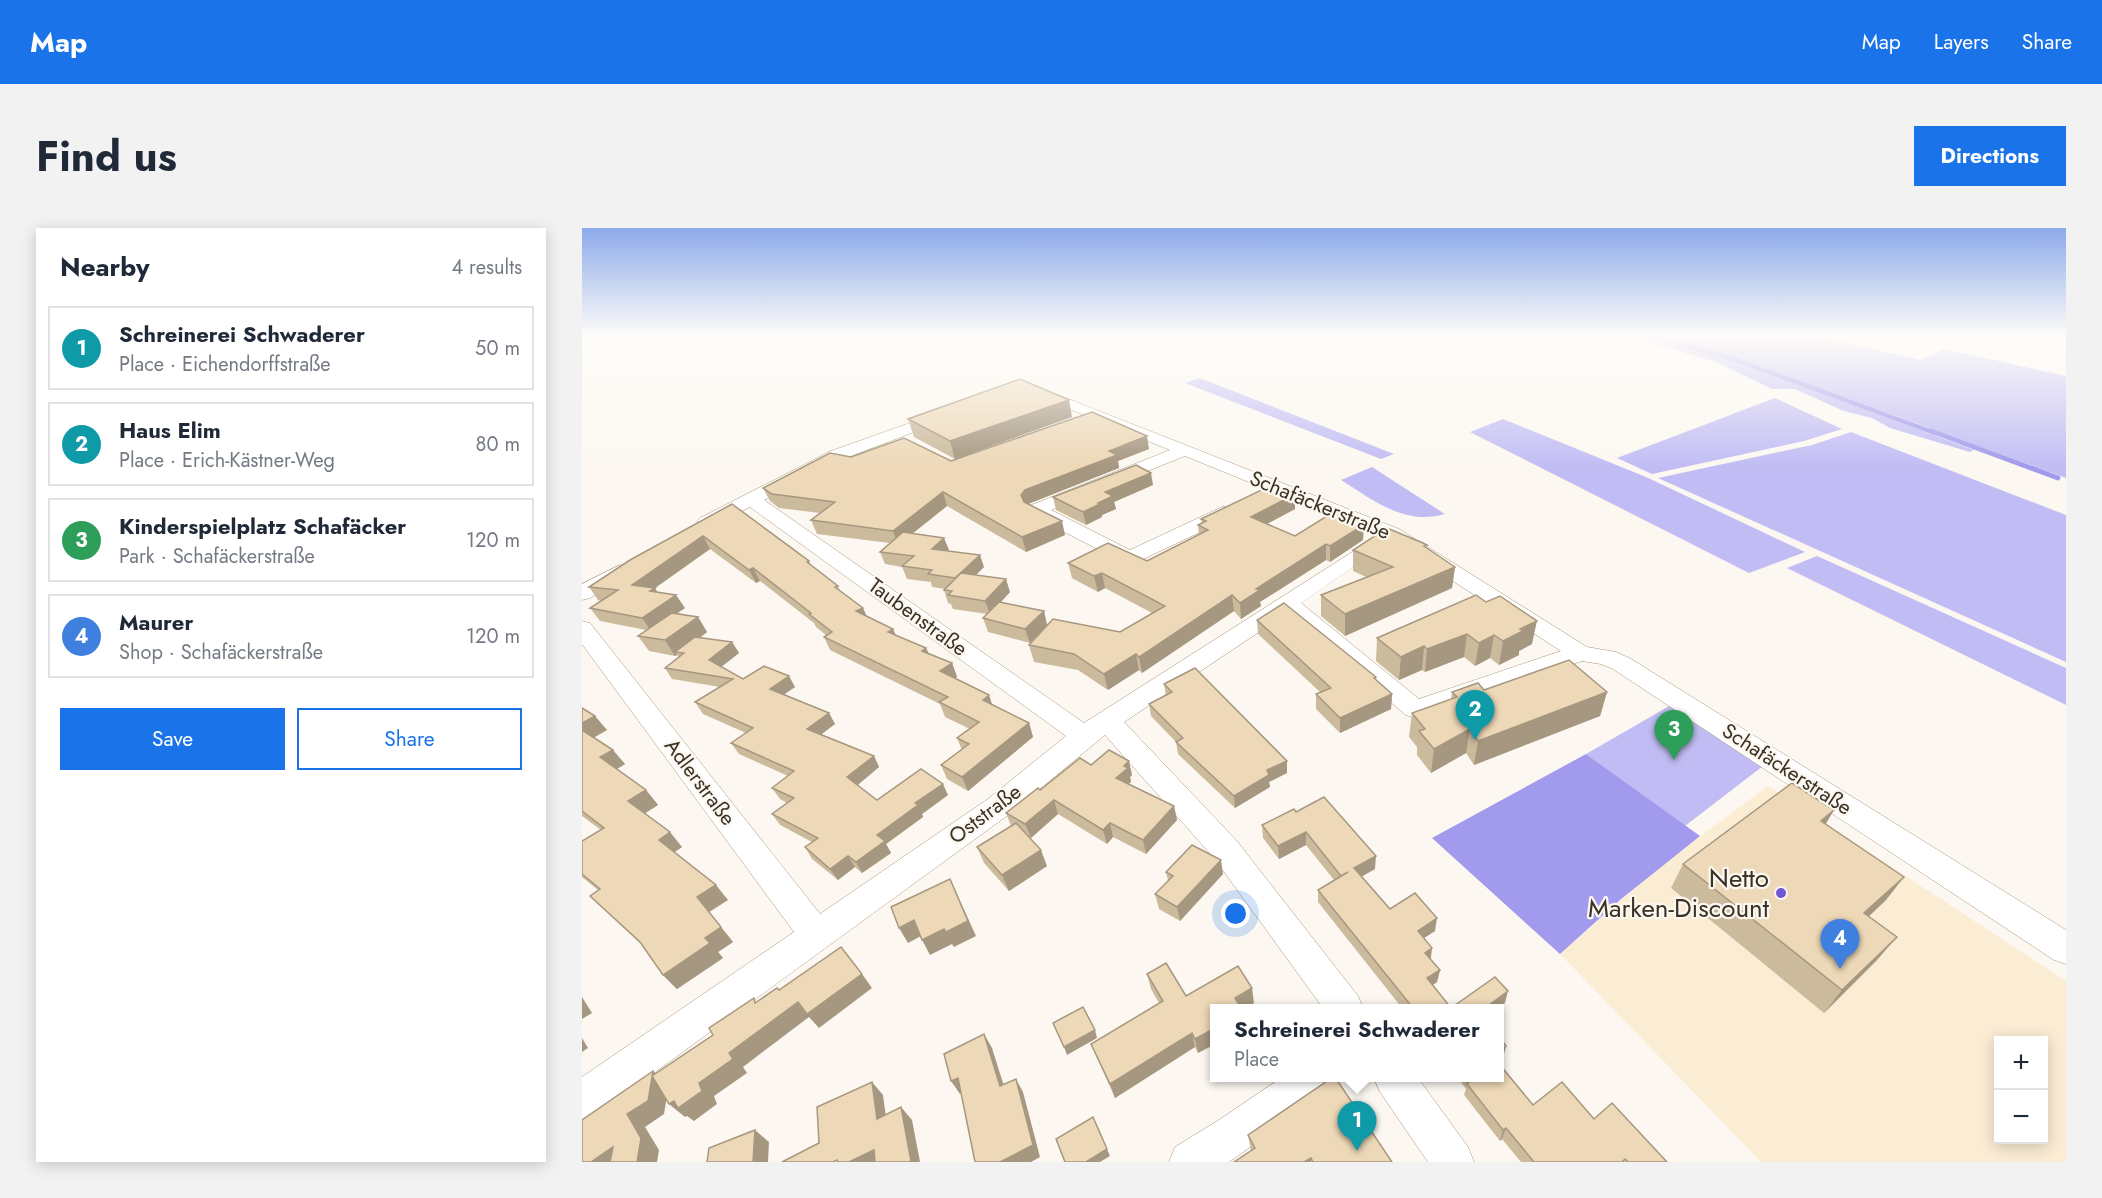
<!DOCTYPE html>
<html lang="en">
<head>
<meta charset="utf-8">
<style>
	body { margin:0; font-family:Jost,sans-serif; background:#f2f2f3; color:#1f2937 }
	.controls { position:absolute; right:18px; bottom:18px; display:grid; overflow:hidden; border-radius:0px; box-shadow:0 3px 15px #0003 }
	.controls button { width:54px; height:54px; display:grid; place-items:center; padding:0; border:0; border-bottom:2px solid #e0e1e3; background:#fff; color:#1f2937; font:30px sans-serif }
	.you { position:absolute; left:654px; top:686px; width:21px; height:21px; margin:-15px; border:4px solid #fff; border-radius:50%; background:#1a73e8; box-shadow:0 0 0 9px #1a73e833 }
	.badge { display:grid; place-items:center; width:39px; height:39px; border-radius:50%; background:#1a73e8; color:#fff; font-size:20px; font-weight:700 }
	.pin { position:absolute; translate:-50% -50px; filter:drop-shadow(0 2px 3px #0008) }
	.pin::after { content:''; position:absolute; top:32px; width:21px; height:18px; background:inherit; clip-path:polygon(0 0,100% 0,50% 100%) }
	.popup { position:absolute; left:628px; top:776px; width:294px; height:78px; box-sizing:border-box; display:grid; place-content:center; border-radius:0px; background:#fff; filter:drop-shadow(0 2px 4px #0005); font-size:20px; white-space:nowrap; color:#747a83 }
	.popup b { font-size:22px; color:#1f2937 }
	.popup::after { content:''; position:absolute; left:50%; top:100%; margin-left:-12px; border:12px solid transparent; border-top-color:#fff }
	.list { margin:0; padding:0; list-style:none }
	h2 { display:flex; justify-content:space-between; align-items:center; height:78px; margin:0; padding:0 24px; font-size:26px }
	h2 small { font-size:20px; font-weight:400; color:#747a83 }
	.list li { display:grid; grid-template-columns:39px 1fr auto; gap:18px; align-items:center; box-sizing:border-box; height:84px; margin:0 12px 12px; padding:0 12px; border:2px solid #e0e1e3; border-radius:0px }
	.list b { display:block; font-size:22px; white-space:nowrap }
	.list p { margin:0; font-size:20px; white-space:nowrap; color:#747a83 }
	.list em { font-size:20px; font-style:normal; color:#747a83 }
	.actions { display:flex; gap:12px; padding:18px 24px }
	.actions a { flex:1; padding:14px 0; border:2px solid #1a73e8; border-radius:0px; text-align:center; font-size:21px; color:#1a73e8 }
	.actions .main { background:#1a73e8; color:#fff }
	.map { position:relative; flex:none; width:1484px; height:934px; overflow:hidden; border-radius:0px }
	header { display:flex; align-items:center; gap:36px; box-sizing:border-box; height:84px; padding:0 30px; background:#1a73e8; color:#fff }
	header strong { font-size:28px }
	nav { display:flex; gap:33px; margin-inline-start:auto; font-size:21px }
	.intro { display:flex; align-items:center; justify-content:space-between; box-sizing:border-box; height:144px; padding:0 36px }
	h1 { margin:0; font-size:42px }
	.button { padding:15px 27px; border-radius:0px; background:#1a73e8; color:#fff; font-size:21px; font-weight:700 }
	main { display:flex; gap:36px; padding:0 36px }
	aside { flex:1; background:#fff; border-radius:0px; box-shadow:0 3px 15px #0003 }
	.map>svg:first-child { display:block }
	.built { fill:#fbecd4; fill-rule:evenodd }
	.green { fill:#c1bdf4 }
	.water { fill:#a29aec }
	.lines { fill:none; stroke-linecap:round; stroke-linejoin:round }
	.stream-far1 { stroke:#a29aec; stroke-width:4.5 }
	.stream { stroke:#a29aec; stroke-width:5 }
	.street-casing { stroke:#a99677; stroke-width:1 }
	.street { fill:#fff; fill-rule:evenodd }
	.wall { fill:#ccba9d }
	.shaded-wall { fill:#a69780 }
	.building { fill:#edd8b7; stroke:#a69780; stroke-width:1.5 }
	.poi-dot { fill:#6f58d2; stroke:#fcf8f1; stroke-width:2 }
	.labels { text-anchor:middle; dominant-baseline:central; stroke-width:4.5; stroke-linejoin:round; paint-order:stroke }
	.street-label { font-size:21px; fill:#3a3225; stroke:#fcf8f1 }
	.near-poi-label { font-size:26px; fill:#3a3225; stroke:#fcf8f1; text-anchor:end }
</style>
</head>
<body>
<header>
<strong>Map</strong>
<nav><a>Map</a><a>Layers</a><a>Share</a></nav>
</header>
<div class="intro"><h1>Find us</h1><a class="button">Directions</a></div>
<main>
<aside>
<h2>Nearby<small>4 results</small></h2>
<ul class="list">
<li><span class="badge" style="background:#0f9aa8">1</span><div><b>Schreinerei Schwaderer</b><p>Place · Eichendorffstraße</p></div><em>50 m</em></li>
<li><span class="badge" style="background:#0f9aa8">2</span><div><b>Haus Elim</b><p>Place · Erich-Kästner-Weg</p></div><em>80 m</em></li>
<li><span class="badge" style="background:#2e9e5b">3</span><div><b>Kinderspielplatz Schafäcker</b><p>Park · Schafäckerstraße</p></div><em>120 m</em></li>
<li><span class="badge" style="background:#3f7fe0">4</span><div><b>Maurer</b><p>Shop · Schafäckerstraße</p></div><em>120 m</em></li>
</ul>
<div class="actions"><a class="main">Save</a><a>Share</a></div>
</aside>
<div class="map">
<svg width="1484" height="934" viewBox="0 0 1484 934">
	<rect width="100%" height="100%" fill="#fcf8f1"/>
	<path class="built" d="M1186 558 1484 753V934H1179L978 726 1080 637ZM1416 812H1462V912H1416Z"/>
	<g class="green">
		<path d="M1048 108H1068L1155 134 1392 222 1388 224 1308 200 1290 190 1262 183 1213 161H1190L1136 135Z"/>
		<path d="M1077 108H1235L1339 132 1362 121 1484 148V250L1165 134Z"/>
		<path d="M618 150 812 226 799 231 603 155Z"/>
		<path d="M1193 170 1260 201 1222 213 1070 246 1035 230Z"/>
		<path d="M921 191 1064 249 1223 324 1167 345 888 204Z"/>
		<path d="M1269 204 1484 287V434L1076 250 1230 217Z"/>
		<path d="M790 239 863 286C823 298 791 272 759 252Z"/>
		<path d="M1235 328 1484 440V477L1205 340Z"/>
		<path d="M1089 477 1181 538 1103 598 1004 526Z"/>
	</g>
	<path class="water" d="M1004 526 1118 608 1038 672 978 726 850 610Z"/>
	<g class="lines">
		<path class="stream-far1" d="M1073 108 1160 134 1353 205"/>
		<path class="stream" d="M1349 203 1476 250"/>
		<g class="street-casing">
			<g id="street">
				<path d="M456 159 817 301 1005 419 1034 424 1049 431 1484 702V736L1472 732 1031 441 1019 436 1000 433 833 490 824 487 704 386 542 494 654 612 776 768 781 780H741L632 630 523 507 426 587 14 887 0 893V849L212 704 0 416V393L8 395 238 686 406 571 484 508 168 279 125 300 118 298 115 294 118 290 249 223 356 185H366L369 188 366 191 261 231 182 272 502 495 797 307 603 228 469 282 548 322 640 279H654L656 283 654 287 555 334 548 336 541 334 447 286 445 282 447 278 588 222 451 166 449 163ZM809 313 979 423 837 471 719 375Z"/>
				<path d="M38 337 45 339 49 343 45 347 8 370 0 372V356Z"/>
				<path d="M699 850H752L746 864 647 934H587L593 919 637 892Z"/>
				<path d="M792 850H836L886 919 892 934H846L798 864Z"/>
			</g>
		</g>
		<use href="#street" class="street"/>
	</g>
	<g class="wall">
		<path d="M490 189 373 231 332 209 326 191Z"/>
		<path d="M567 221 536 233 537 240 446 276 483 307 444 324 365 278 330 306 362 310 366 323 402 339 394 347 428 364 419 374 462 383 465 397 448 415 406 404 401 390 405 386 371 381 369 376 366 375 362 362 363 361 350 359 349 354 325 351 320 339 303 336 298 324 308 315 235 306 229 292 238 285 197 280 188 273 181 260 269 229 369 233Z"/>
		<path d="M571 257 532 274 534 281 520 287V289L504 297 474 282 471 269Z"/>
		<path d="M713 266V281L685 296 713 308 782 294 781 312 748 334 744 332 678 374 679 378 659 391 652 383 560 445 557 442 526 462 496 442 452 434 447 417 538 404 570 385 523 360 516 364 490 350 486 335 565 333 617 307 616 297 620 295 619 291Z"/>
		<path d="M150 276 227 333 229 337 256 358 258 363 285 388 311 401 314 408 344 420 347 426 370 435 375 449 373 451 411 477 447 495 451 509 386 563 365 551 359 537 380 522 375 510 388 501 363 489 358 476 248 422 242 409 244 407 234 399 232 395 178 353 174 355 128 321 73 360 75 364 103 380 95 385 116 389 125 404 118 410 150 414 157 425 139 439 161 451 213 459 202 466 253 496 239 506 292 528 297 539 275 557 295 572 366 567 340 586 341 589 304 616 309 625 280 645 273 639 256 652 230 631 223 619 230 614 198 597 190 586 205 575 198 571 190 560 206 548 157 526 149 515 164 505 121 486 113 474 138 459 90 451 83 440 97 430 95 427 93 428 67 423 56 408 64 402 18 393 8 380 19 373 16 372 7 359Z"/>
		<path d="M844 320 873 339 870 360 763 408 739 388V367L784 349 771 343V322Z"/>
		<path d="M894 367 950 416 937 423V427L917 437 908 430 893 438 882 429 843 444 840 442 817 452 794 433 795 410Z"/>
		<path d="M675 392 794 449V451L810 466 809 481 758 505 734 481V466L738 464 676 406Z"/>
		<path d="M582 456 705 545 687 554 688 559 653 580 596 526 594 514 569 488 567 476 584 468Z"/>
		<path d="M902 462 1025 464 1018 488 892 537 884 525 849 545 835 527V519L827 509 830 485 869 472 870 464Z"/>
		<path d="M0 480 25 502 12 509 43 536 35 541 64 562 76 577 63 585 100 619 93 624 146 672 127 684 151 714 136 724 141 730 95 761 81 747 60 717 8 668 16 662 0 649V613L19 602 0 588Z"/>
		<path d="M509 537 550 547 548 549 549 554 546 556 592 578 595 592 564 626 531 609 525 616 476 586 449 610 447 609 465 638 427 663 402 635 395 619 429 598 424 585 458 562Z"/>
		<path d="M1252 582 1244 596 1304 672 1287 688 1295 732 1242 785 1089 660 1101 636Z"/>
		<path d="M714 584 793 641 780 648 808 681 853 703 842 710 850 720 849 731 858 742 855 754 850 757 869 780 923 775 916 780H820L736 674V662L752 652 724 617 697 631 681 610 680 597Z"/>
		<path d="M584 644 641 646 598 693 577 681 573 666 586 653Z"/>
		<path d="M565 746 604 768 672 775 633 780V816L616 825 613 819 533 870 509 816 577 775 569 761Z"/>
		<path d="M875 849H918L951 877 1012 891 1085 934H939L920 911 918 913 882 867 884 861Z"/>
		<path d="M666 907 810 934H652L669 923Z"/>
	</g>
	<g class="shaded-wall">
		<path d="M487 172 490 189 373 231 368 213Z"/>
		<path d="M565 208 567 221 536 233 537 240 446 276 443 281 439 267 443 262 527 223Z"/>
		<path d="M569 245 571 257 532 274 534 281 520 287V289L504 297 501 284 516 275 523 264Z"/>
		<path d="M361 264 365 278 316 317 311 303Z"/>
		<path d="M713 266V281L670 304 669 289Z"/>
		<path d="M480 293 483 307 444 324 440 309Z"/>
		<path d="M782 294 781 312 748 334V318Z"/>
		<path d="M121 308 128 321 73 360 81 374 50 357Z"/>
		<path d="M362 310 367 322 354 333 350 321Z"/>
		<path d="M744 316V332L678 374 679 378 659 391 658 375 674 361Z"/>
		<path d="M398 327 402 339 377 363 373 350Z"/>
		<path d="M873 339 870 360 763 408V386Z"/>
		<path d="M171 340 178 353 174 355 167 342Z"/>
		<path d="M520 345 523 360 516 364 512 348Z"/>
		<path d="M424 351 428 364 408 386 403 373Z"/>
		<path d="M94 367 103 380 69 403 60 390Z"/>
		<path d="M650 367 652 383 560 445 557 429Z"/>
		<path d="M281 380 287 393 274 383Z"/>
		<path d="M462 383 465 397 448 415 443 401Z"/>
		<path d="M116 389 125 404 98 425 93 424 95 427 93 428 83 412Z"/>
		<path d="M955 393 950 416 937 423V427L917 437 921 413 938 401Z"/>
		<path d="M311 401 317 414 306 404Z"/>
		<path d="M885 406 882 429 843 444 845 421Z"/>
		<path d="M912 407 908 430 893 438 897 415Z"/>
		<path d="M150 414 157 425 134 443 127 432Z"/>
		<path d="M842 418 840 442 817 452 819 429Z"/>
		<path d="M344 420 350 433 340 423Z"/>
		<path d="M554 426 557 442 526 462 522 446Z"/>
		<path d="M370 435 375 449 363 457 358 443Z"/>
		<path d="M207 448 213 459 194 472 188 461Z"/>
		<path d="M1025 464 1018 488 892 537 896 513Z"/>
		<path d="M810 466 809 481 758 505V490Z"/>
		<path d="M407 467 412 482 401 472Z"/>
		<path d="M247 485 253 496 232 512 225 501Z"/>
		<path d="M13 488 25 502 6 513 0 506V495Z"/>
		<path d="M447 495 451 509 386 563 380 549Z"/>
		<path d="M888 501 884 525 849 545 852 521Z"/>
		<path d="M31 522 43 536 30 544 18 529Z"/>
		<path d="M292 528 297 539 271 561 265 549Z"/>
		<path d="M547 533 550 547 548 549 549 554 537 564 534 550 542 538Z"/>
		<path d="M705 533V545L687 554 688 559 653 580 652 568 685 542Z"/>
		<path d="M361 556 366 567 340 586 341 589 304 616 309 625 280 645 274 634 295 607 333 575Z"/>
		<path d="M64 562 76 577 59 588 46 573Z"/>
		<path d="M472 572 476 586 449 610 443 596Z"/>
		<path d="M592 578 595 592 564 626 561 612Z"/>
		<path d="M1252 582 1237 606 1239 593Z"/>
		<path d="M528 595 531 609 525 616 521 602Z"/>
		<path d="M88 604 100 619 89 626 77 612Z"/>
		<path d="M724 604V617L697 631 696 618Z"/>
		<path d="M459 622 465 638 427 663 420 647Z"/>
		<path d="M266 628 273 639 256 652 248 641Z"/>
		<path d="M794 628 793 641 772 653V640Z"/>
		<path d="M639 632 641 646 598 693 595 679Z"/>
		<path d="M1322 649 1304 672 1265 709 1282 685Z"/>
		<path d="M368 651 394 708 372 719 370 716 348 727 340 712Z"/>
		<path d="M134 657 146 672 127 684 151 714 136 724 141 730 95 761 81 747 123 710 115 669Z"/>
		<path d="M855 690 853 703 834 715 836 703Z"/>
		<path d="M332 692 341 707 326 715 317 700Z"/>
		<path d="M1315 709 1295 732 1242 785 1260 762Z"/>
		<path d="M850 720 848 732 843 725Z"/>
		<path d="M858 742 855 754 843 763 845 750Z"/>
		<path d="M280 746 290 760 237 800 227 789 161 839 165 845 132 868 135 876 112 893 105 888 103 889 87 876 117 855 147 825 216 774Z"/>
		<path d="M670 760 672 775 663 780H654L653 770Z"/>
		<path d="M926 763 923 775 916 780H903Z"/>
		<path d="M0 769 10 785 0 791Z"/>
		<path d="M633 800V816L616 825 613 811Z"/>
		<path d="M513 802 515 810 485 827 482 819Z"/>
		<path d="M610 805 613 819 533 870 528 856Z"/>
		<path d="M402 806 410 820 426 871 418 858Z"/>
		<path d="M0 810 6 820 0 824Z"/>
		<path d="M924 818 921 830 918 832V824Z"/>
		<path d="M71 843 87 856 82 886 63 899 77 922 75 934H55L45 886Z"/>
		<path d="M376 850 384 863 378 866 369 853Z"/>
		<path d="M434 851 441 864 458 929 449 934H418Z"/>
		<path d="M290 854 301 867 306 904 295 891Z"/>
		<path d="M319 879 330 892 338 934H327Z"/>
		<path d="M511 889 528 928 518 934H504Z"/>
		<path d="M924 900 920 911 918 913 921 902Z"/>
		<path d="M173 902 187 914 186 934H171Z"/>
		<path d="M31 919 45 934H9Z"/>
		<path d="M292 922 304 934H267Z"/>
		<path d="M729 930V934H722Z"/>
	</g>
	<g class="building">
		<path d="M438 151 487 172 368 213 326 191Z"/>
		<path d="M510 184 565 208 527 223 535 227 443 262 439 267 442 274 480 293 440 309 361 264 311 303 229 292 253 274 190 266 181 260 248 225 269 229 322 210 369 233Z"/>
		<path d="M554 237 569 245 523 264 531 268 516 275 518 276 501 284 471 269Z"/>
		<path d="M690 257 713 266 669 289 713 308 753 283 782 294 779 296 782 297 748 318 744 316 674 361 678 362 658 375 650 367 557 429 554 426 522 446 492 426 447 417 471 391 538 404 583 378 520 345 512 348 486 335 526 315 565 333 626 302 616 297 624 293 619 291Z"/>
		<path d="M150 276 227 333 225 334 256 358 253 359 281 380 274 383 311 401 306 404 344 420 340 423 370 435 358 443 407 467 401 472 447 495 380 549 359 537 387 516 375 510 397 494 357 474 366 469 242 409 250 404 227 386 229 385 171 340 167 342 121 308 50 357 73 360 68 363 94 367 60 390 8 380 36 362 7 359 48 332Z"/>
		<path d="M805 300 841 315 845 317 842 318 873 339 763 386 739 367 811 339 771 322Z"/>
		<path d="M321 304 362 310 350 321 398 327 373 350 346 346 350 342 320 338 332 328 298 324Z"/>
		<path d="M379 345 424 351 403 373 366 367 370 363 362 362Z"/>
		<path d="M894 367 904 374 918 368 955 393 938 401 941 403 921 413 912 407 897 415 885 406 845 421 842 418 819 429 795 410Z"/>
		<path d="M417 374 462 383 443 401 401 390Z"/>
		<path d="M702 375 794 449 792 450 810 466 758 490 734 466 749 460 675 392Z"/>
		<path d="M90 385 116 389 83 412 56 408Z"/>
		<path d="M113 409 150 414 127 432 161 451 182 438 207 448 188 461 247 485 225 501 292 528 265 549 295 572 339 541 361 556 333 575 336 577 295 607 303 613 274 634 266 628 248 641 223 619 236 610 190 586 212 570 190 560 212 543 149 515 171 500 113 474 151 451 83 440 102 425 93 424Z"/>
		<path d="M987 432 1025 464 896 513 888 501 852 521 837 503 843 501 830 485 875 469 870 464 896 455 902 462Z"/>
		<path d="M613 440 705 533 685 542 687 547 652 568 594 514 601 510 567 476 590 464 582 456Z"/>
		<path d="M0 480 13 488 0 495Z"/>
		<path d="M0 502 31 522 18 529 64 562 46 573 88 604 77 612 134 657 115 669 139 699 123 710 128 715 81 747 58 714 8 668 18 661 0 646V613L22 600 0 583Z"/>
		<path d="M527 522 547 533 542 538 546 540 534 550 592 578 561 612 528 595 521 602 472 572 443 596 424 585 456 560 458 562 498 530 509 537Z"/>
		<path d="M1210 555 1252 582 1239 593 1322 649 1282 685 1315 709 1260 762 1101 636Z"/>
		<path d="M742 569 794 628 772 640 808 681 833 665 855 690 836 703 850 720 843 725 858 742 845 750 869 780 913 749 926 763 903 780H831L736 662 766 644 759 648 724 604 696 618 680 597 712 581 714 584Z"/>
		<path d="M434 595 459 622 420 647 395 619Z"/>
		<path d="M610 617 639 632 595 679 573 666 591 648 584 644Z"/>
		<path d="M368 651 386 693 364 704 362 701 340 712 332 692 317 700 309 679Z"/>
		<path d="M259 719 280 746 225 786 216 774 147 825 151 831 117 855 120 863 96 880 92 873 87 876 70 848 131 807 127 800 172 770 173 775 195 760 197 762Z"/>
		<path d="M584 735 604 768 656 738 670 760 653 770 659 780H633V800L613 811 610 805 528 856 509 816 581 773 565 746Z"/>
		<path d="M501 779 513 802 482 819 471 795Z"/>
		<path d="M402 806 418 858 434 851 451 917 418 934H393L376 850 369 853 362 826Z"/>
		<path d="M918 810 924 818 918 824Z"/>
		<path d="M918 837 951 877 980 854 1012 891 1030 875 1085 934H1046L1043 931 1040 934H952L924 900 921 902 885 856 889 852 887 849H918Z"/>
		<path d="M71 843 66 873 45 886 59 910 55 934H28L31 919 9 934H0V892Z"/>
		<path d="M751 849H753L810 934H731L729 930 722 934H652L673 920 666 907Z"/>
		<path d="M290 854 295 891 319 879 329 933 327 934H293L292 922 267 934H256L255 932 251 934H200L237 915 235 879Z"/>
		<path d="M511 889 525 921 504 934H483L474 911Z"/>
		<path d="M173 902 171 934H125L127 920Z"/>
	</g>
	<linearGradient id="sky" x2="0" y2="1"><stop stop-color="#8caaea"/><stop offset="0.45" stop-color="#fefcf9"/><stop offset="1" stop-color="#fefcf9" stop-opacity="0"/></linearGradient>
	<rect width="1484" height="239" fill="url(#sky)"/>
	<circle class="poi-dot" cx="1199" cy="665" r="6"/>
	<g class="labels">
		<g class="street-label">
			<text transform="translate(738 277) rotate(22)">Schafäckerstraße</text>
			<text transform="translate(336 389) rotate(36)">Taubenstraße</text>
			<text transform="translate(1205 541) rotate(33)">Schafäckerstraße</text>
			<text transform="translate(118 554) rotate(53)">Adlerstraße</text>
			<text transform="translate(403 586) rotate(-37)">Oststraße</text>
		</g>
		<g class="near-poi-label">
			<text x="1187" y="650">Netto<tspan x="1187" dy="30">Marken-Discount</tspan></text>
		</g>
	</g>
</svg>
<div class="controls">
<button>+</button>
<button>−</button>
</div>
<div class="you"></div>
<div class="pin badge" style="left:775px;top:923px;background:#0f9aa8">1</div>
<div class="popup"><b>Schreinerei Schwaderer</b>Place</div>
<div class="pin badge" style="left:893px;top:512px;background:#0f9aa8">2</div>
<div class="pin badge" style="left:1092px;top:532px;background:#2e9e5b">3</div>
<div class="pin badge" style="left:1258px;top:741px;background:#3f7fe0">4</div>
</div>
</main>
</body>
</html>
